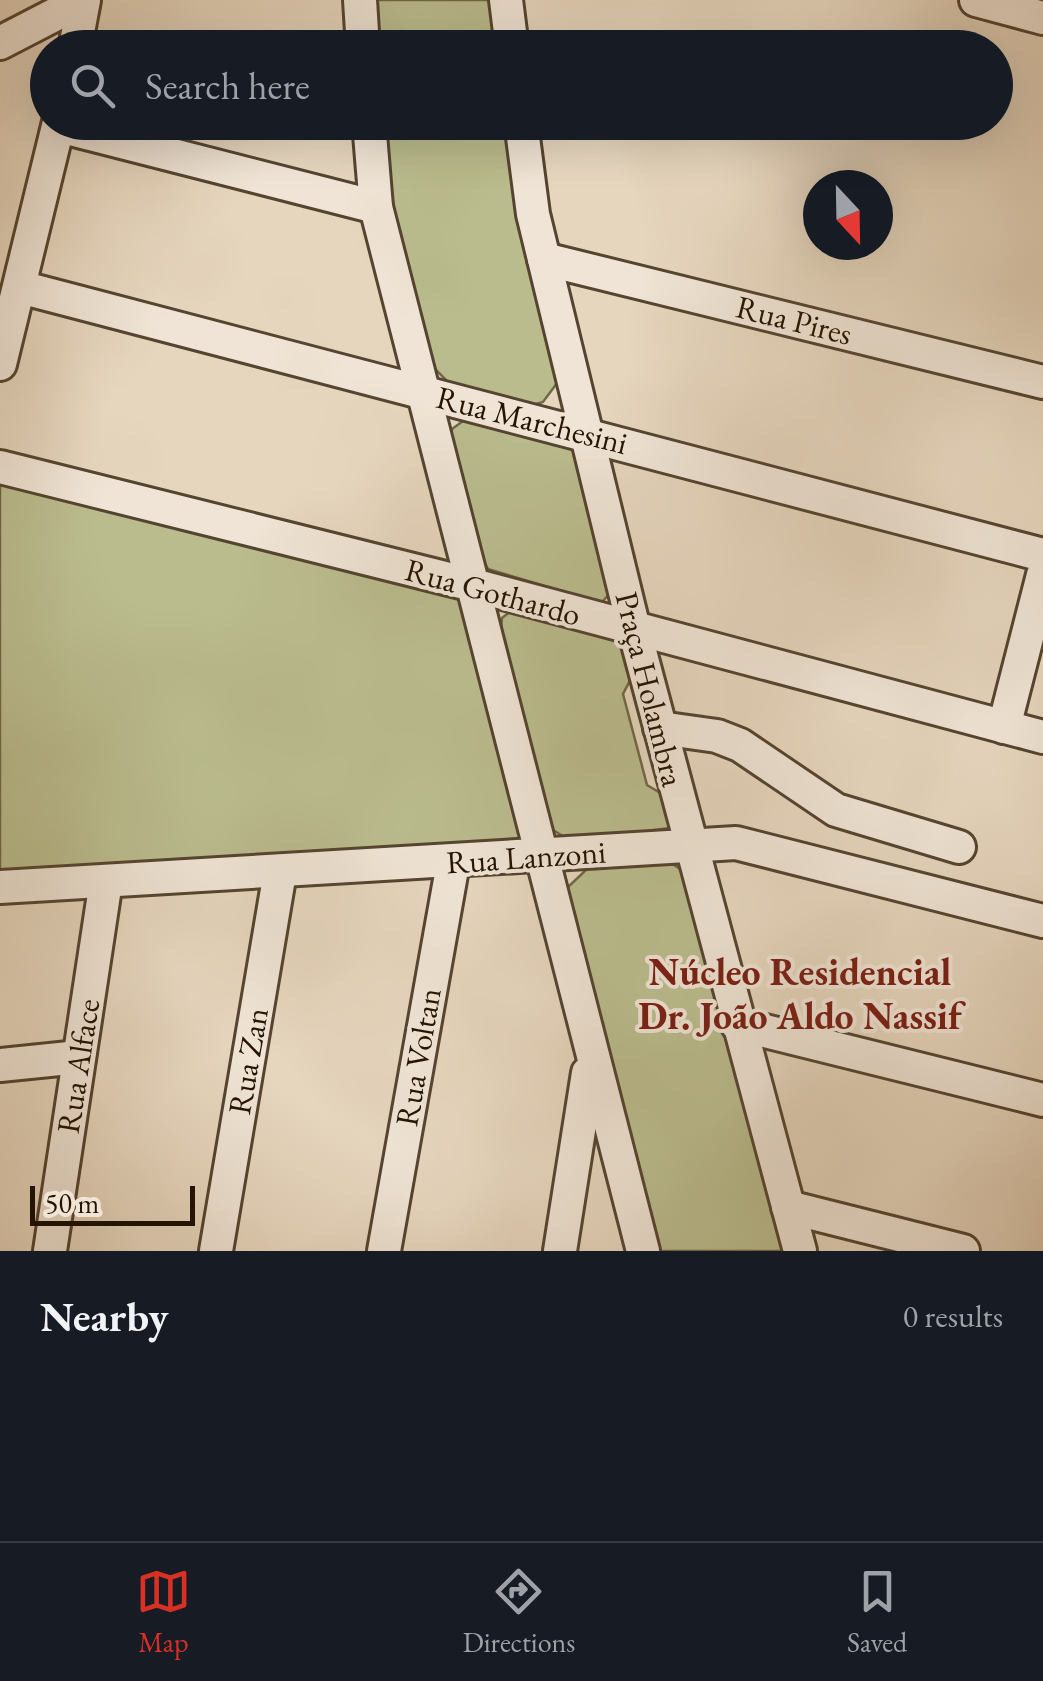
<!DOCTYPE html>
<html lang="en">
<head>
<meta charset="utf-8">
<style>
	body { margin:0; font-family:"EB Garamond",serif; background:#20242c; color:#f1f3f6 }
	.compass { position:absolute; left:803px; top:170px; width:90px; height:90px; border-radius:50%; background:#171b24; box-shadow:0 10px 40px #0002; rotate:158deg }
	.scale { position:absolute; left:30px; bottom:25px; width:165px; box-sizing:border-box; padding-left:10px; border:5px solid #251400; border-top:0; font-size:28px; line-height:35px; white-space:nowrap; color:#251400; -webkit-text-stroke:8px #efe4d5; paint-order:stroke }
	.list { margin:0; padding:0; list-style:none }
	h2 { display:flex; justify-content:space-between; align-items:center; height:130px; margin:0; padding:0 40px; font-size:42px }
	h2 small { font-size:32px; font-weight:400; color:#9ea1a6 }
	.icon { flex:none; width:55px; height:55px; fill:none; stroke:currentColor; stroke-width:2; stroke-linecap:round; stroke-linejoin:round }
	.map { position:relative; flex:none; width:1043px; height:1251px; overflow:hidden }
	.search { position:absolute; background:#171b24; box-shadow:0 10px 40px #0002; left:30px; right:30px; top:30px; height:110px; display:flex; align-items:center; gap:25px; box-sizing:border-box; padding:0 35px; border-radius:55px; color:#9ea1a6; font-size:38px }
	.sheet { height:290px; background:#171b24 }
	nav { display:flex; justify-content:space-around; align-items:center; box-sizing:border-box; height:140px; border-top:2px solid #363941; background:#171b24; font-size:28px; color:#9ea1a6 }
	nav a { display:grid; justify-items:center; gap:5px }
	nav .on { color:#d93025 }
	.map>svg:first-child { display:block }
	.green { fill:#babc8e; stroke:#706847; stroke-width:2.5 }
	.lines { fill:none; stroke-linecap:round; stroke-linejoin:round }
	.minor-casing { stroke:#554430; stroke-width:38 }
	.minor { stroke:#efe4d5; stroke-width:32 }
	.labels { text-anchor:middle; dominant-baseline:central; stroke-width:8; stroke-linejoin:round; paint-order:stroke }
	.street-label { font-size:32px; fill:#251400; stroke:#efe4d5 }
	.quarter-label { font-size:38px; font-weight:bold; fill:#7a1f14; stroke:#efe4d5 }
</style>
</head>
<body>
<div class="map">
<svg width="1043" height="1251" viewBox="0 0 1043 1251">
	<rect width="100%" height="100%" fill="#e6d6be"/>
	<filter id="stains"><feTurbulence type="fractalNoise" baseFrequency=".002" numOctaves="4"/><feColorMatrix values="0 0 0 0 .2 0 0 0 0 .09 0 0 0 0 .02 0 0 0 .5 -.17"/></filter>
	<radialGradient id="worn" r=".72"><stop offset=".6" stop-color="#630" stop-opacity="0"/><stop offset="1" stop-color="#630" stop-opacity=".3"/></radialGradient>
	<g class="green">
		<path d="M375 0H495L500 47H379Z"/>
		<path d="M384 123H509L560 379 543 402 526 407 452 386 432 366 392 214Z"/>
		<path d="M470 416 577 445 612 591 601 603 488 569 482 559 451 438 452 429Z"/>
		<path d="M0 482 459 594 525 849 0 878Z"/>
		<path d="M511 611 621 642 635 671 623 694 647 785 667 797 672 817 669 828 572 842 550 828 501 629 502 618Z"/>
		<path d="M671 863 683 871 784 1251H655L567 901 568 887 587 869Z"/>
	</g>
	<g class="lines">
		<g class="minor-casing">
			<g id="minor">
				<path d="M360 0 363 48"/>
				<path d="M506 0 512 48"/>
				<path d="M976 0 1043 18"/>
				<path d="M0 43 83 0"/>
				<path d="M75 48 84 0"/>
				<path d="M369 122 376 207 643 1251"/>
				<path d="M521 122 533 214 634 629 800 1251"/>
				<path d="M59 126 376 207"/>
				<path d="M544 259 1043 382"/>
				<path d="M20 287 1043 555"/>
				<path d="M0 364 59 122"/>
				<path d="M0 467 473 585 1043 737"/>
				<path d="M1004 727 1043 575"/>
				<path d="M660 728 717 736 740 745 836 810 959 847"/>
				<path d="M0 887 736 843 1043 921"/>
				<path d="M737 1024 1043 1100"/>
				<path d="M0 1065 79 1057"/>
				<path d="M788 1207 963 1251"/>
				<path d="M50 1251 106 881"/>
				<path d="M216 1251 280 872"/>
				<path d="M384 1251 453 863"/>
				<path d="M560 1251 588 1073"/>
			</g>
		</g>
		<use href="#minor" class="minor"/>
	</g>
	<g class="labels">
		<g class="street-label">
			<text transform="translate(794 320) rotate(14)">Rua Pires</text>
			<text transform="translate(532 420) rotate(14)">Rua Marchesini</text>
			<text transform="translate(493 592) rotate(15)">Rua Gothardo</text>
			<text transform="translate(650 689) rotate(76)">Praça Holambra</text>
			<text transform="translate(526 857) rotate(-4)">Rua Lanzoni</text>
			<text transform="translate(418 1057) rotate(-80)">Rua Voltan</text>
			<text transform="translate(248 1061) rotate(-80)">Rua Zan</text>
			<text transform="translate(78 1066) rotate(-81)">Rua Alface</text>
		</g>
		<g class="quarter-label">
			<text x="800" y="971">Núcleo Residencial<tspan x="800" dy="44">Dr. João Aldo Nassif</tspan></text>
		</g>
	</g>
	<rect width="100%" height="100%" filter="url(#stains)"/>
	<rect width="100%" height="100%" fill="url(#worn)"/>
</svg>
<svg class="compass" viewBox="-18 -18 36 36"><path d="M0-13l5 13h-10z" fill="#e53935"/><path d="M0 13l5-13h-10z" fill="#9ea1a6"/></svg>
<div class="scale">50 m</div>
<div class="search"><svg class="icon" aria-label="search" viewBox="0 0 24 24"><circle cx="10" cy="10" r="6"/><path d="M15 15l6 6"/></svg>Search here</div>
</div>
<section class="sheet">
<h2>Nearby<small>0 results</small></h2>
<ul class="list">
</ul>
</section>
<nav>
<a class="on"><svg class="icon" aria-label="map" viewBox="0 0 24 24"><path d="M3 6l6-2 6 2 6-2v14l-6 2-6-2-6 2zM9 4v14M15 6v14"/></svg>Map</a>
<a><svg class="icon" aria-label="directions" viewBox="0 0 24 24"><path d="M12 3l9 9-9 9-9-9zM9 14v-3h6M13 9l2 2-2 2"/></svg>Directions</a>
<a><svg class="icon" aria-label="saved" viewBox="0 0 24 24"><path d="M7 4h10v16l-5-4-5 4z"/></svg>Saved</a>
</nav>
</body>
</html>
